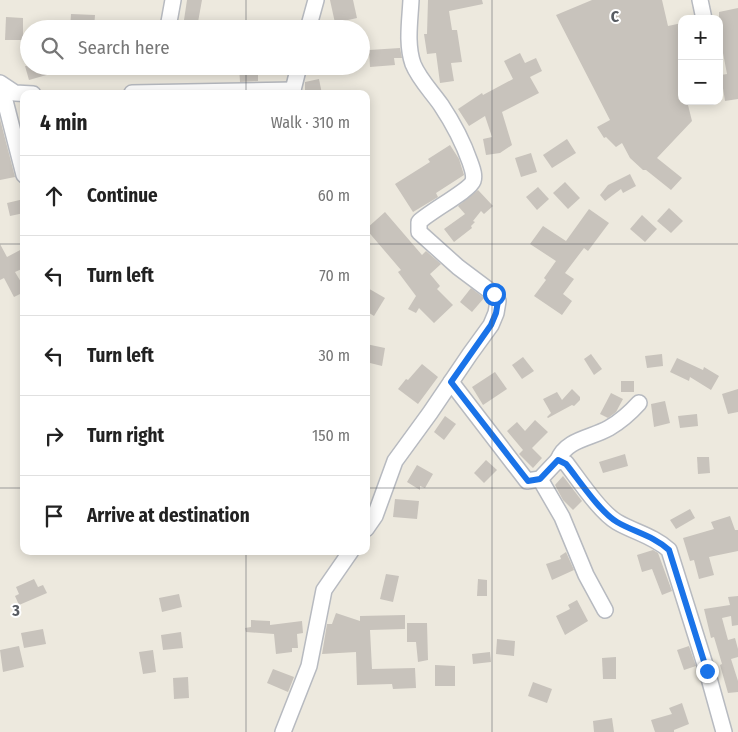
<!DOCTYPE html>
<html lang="en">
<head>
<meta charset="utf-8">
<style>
	body { margin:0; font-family:"Fira Sans Condensed",sans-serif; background:#f6f6f6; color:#222 }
	.controls { position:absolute; right:15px; top:15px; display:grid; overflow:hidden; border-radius:10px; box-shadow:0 2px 12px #0003 }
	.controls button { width:45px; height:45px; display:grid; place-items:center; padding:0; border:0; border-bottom:1px solid #e0e0e0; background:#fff; color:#222; font:25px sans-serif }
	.stop { position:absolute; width:15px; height:15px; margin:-11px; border:4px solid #1a73e8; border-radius:50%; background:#fff }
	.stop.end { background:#1a73e8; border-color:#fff; box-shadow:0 1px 5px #0008 }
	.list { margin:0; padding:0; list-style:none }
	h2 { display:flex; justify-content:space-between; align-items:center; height:65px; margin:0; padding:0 20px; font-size:21px }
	h2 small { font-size:16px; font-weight:400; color:#767676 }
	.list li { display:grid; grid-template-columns:32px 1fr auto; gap:15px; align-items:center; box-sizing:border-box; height:80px; padding:0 20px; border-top:1px solid #e0e0e0 }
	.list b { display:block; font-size:19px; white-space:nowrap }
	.list em { font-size:16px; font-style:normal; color:#767676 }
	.icon { flex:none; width:28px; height:28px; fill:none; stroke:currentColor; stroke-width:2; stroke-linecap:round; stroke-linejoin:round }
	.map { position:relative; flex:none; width:738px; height:732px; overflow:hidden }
	.search { position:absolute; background:#fff; box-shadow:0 2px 12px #0003; left:20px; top:20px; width:350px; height:55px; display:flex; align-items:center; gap:12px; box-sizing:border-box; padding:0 18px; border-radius:28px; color:#767676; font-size:19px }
	.panel { position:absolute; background:#fff; box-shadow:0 2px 12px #0003; left:20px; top:90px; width:350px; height:465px; border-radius:10px }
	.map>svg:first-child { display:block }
	.building { fill:#c8c3bc }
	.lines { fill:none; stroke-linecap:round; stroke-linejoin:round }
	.minor-casing { stroke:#b7bac0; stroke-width:18 }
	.minor { stroke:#fff; stroke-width:15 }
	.route { stroke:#1a73e8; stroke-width:6 }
	.grid { fill:none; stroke:#585c62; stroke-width:1; stroke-opacity:0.55 }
	.grid-label { font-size:16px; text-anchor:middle; font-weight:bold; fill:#585c62; stroke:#fff; stroke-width:4; stroke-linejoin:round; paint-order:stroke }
</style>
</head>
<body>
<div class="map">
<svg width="738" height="732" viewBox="0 0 738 732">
	<rect width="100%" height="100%" fill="#ede9de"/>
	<g class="building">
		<path d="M187 0H202L198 22 184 20Z"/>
		<path d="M330 0H353L357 18 335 23Z"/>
		<path d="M428 0H482L483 4 449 11 452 30H457L462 62 451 63 454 81 440 83 436 53 427 54 424 34H427Z"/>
		<path d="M592 0H662L668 26 682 23V101H687L692 121 657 158 682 178 671 190 646 170H643L630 158 622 143 616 147 606 137 604 138 597 127 610 120 556 15Z"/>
		<path d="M738 8V99L725 101 721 75 727 74 719 32V12Z"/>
		<path d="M71 14 95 15 94 29H70Z"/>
		<path d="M6 17 23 18V40H5Z"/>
		<path d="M400 48 402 58H394L395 65 370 67 369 50Z"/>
		<path d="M520 53 525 63 536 58 542 71 530 77 539 93 502 112 512 145 500 153 486 155 483 139 492 137 485 116 469 126 458 109 482 93 483 95 513 79 504 61Z"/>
		<path d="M25 66H48L50 74 29 80Z"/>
		<path d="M239 66H258V81L240 82Z"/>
		<path d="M319 79 322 94H305V82Z"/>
		<path d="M0 119 15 177 0 180Z"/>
		<path d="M567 139 576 153 552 168 543 155Z"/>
		<path d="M450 145 459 159 464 175 436 193 438 197 413 212 395 184 430 162 428 159Z"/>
		<path d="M531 153 537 172 521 177 515 158Z"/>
		<path d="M630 174 636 186 623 193 621 189 605 201 600 195 608 185Z"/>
		<path d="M565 182 580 198 568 209 553 193Z"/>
		<path d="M538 187 549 199 537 210 526 197Z"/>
		<path d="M478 190 493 206 484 214 481 211 473 221 475 222 471 226 472 228 454 242 444 229 465 214 458 206Z"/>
		<path d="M24 199V213L10 216 7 203Z"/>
		<path d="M669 208 683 221 671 233 657 221Z"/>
		<path d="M589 209 609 223 588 251 584 248 565 273 574 279 563 294 572 301 562 315 534 296 546 280 544 278 556 261 530 244 543 226 566 241Z"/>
		<path d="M385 212 422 255 426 251 441 264 430 274 440 286 437 289 453 305 434 323 419 308 416 313 408 309 416 296 398 272 401 270 366 229Z"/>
		<path d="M642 215 657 229 645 242 630 229Z"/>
		<path d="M0 244 7 257 24 248V268L15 272 24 287V292L14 297 4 278 0 280Z"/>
		<path d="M366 287 385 298 374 316 366 311Z"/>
		<path d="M471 288 484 298 472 312 460 302Z"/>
		<path d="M366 344 385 348 382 366 366 362Z"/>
		<path d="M591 354 602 369 594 375 584 359Z"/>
		<path d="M662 354 663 366 647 368 645 356Z"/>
		<path d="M523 357 534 371 522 379 512 365Z"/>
		<path d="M677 358 703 370 704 367 719 376 711 390 690 377 689 381 670 372Z"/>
		<path d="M422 364 438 377 418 404 398 389 406 379 408 380Z"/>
		<path d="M495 372 507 389 483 405 472 387Z"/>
		<rect x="621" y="381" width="13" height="11"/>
		<path d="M572 389 580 397V400L574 406 572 405 548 418 547 417 551 413 543 399 557 392 562 400Z"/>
		<path d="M738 389V412L728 414 722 394Z"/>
		<path d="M611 393 623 399 616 412 608 418 600 414Z"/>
		<path d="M665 401 670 423 654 427 651 404Z"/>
		<path d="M697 414 698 426 680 428 678 416Z"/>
		<path d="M445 416 456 424 444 440 434 432Z"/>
		<path d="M535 420 548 432 532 448 542 458 533 468 519 454 523 450 507 431 517 422 525 431Z"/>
		<path d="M625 454 628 466 603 473 599 462Z"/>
		<path d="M697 457H709L710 473 698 474Z"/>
		<path d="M486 460 497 470 484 483 474 473Z"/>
		<path d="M417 465 433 474 425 488 420 486V490L407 482Z"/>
		<path d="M563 476 582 501 573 510 563 500 555 485Z"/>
		<path d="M395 499 419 501 417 519 393 517Z"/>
		<path d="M690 509 695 518 676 529 670 520Z"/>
		<path d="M730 516 735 530H738V551L709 557 714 575 699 579 694 560 690 561 683 538 714 529 711 522Z"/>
		<path d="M653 550 658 553 672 591 662 595 652 569 642 572 637 555Z"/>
		<path d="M566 552 574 570 552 580 546 564 561 559 560 556Z"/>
		<path d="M386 574 399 576 393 602 380 599Z"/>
		<path d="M34 579 38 587 43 585 47 593 19 605 15 596 19 594 16 587Z"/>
		<path d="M478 579 487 580V596H477Z"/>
		<path d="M179 594 182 607 162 612 159 598Z"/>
		<path d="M738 596V625L732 626 731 616 722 618 728 640 735 638 738 649V657L731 659 738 681V692L728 693 720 665 722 664 714 637 711 638 704 609 730 605 728 597Z"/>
		<path d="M577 600 588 621 565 635 556 616 570 609 568 605Z"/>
		<path d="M336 613 360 621V616L405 615V629L370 630 372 669 415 668 416 688 393 689 392 684 357 685 356 652 322 654 327 624H332Z"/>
		<path d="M251 620 270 621V625L302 621 303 633 297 634 298 648H292V652L276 654 274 634 246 632 245 628 251 627Z"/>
		<path d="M407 623H427L428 660 418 662 416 642H407Z"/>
		<path d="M43 629 46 644 24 648 21 633Z"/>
		<path d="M181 632 183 648 163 650 161 635Z"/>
		<path d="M497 639 515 641 514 656 496 654Z"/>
		<path d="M19 646 24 667 3 672 0 650Z"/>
		<path d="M689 646 696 666 684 670 677 650Z"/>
		<path d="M153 650 156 672 143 674 139 652Z"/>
		<path d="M490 652 491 662 473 664 472 654Z"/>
		<path d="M616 657V679H603L602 658Z"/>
		<path d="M435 665 455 666V686H435Z"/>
		<path d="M273 669 294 677 288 692 267 683Z"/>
		<path d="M188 677 189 698 174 699 173 678Z"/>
		<path d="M533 682 552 689 547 703 528 696Z"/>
		<path d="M682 703 689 724 674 730V732H655L651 720 672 714 669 708Z"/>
		<path d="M612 718 614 732H594L593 721Z"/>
	</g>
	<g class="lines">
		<g class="minor-casing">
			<g id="minor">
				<path d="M700 0 704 19"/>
				<path d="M169 22 173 0"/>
				<path d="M308 29 316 0"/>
				<path d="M0 83 15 93 33 94"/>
				<path d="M1 85 24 175"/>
				<path d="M132 93 293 90"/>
				<path d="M293 94V90L299 66"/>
				<path d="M451 382 527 481 540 479 558 460 566 463C579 480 600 512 617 522 634 532 654 536 669 550L707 671 724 732"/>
				<path d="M558 460C566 439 592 438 609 428 621 421 630 413 639 403"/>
				<path d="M540 479 562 517 586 575 605 610"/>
				<path d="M366 529 375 516 395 461 430 413 470 354 491 325 496 313 498 301 494 294 458 267 419 232V222C429 212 470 190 473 181 475 175 472 168 470 162 463 142 453 123 441 105 432 92 419 79 413 64 406 44 410 21 411 0"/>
				<path d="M283 732 309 666 324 590 351 551"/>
			</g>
		</g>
		<use href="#minor" class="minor"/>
	</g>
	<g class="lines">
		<path class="route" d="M494 294 498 301 496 313 491 325 451 382 528 481 540 479 558 460 566 464C579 480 600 512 617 522 634 532 654 536 669 550L707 671"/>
	</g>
	<path class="grid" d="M246 0V29M492 0V732M246 66V94M0 244H24M366 244H738M0 488H24M366 488H738M246 551V732"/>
	<g class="grid-label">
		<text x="615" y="22">C</text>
		<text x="16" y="616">3</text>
	</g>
</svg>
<div class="controls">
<button>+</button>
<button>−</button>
</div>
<div class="stop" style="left:494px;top:294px"></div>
<div class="stop end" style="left:707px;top:671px"></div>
<div class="search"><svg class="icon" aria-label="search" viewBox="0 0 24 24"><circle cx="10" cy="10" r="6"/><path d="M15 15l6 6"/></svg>Search here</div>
<section class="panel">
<h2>4 min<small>Walk · 310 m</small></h2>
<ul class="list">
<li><svg class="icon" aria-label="ahead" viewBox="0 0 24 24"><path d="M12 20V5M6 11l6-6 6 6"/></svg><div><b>Continue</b></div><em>60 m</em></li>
<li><svg class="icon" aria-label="left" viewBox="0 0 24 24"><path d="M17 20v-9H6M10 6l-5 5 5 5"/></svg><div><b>Turn left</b></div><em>70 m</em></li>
<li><svg class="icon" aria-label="left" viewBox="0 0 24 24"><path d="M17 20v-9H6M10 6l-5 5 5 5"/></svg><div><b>Turn left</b></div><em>30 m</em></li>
<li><svg class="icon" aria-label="right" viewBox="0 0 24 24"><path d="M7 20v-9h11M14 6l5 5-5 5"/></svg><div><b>Turn right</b></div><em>150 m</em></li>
<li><svg class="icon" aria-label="arrive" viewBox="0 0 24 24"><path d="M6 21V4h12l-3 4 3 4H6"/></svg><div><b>Arrive at destination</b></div></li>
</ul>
</section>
</div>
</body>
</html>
